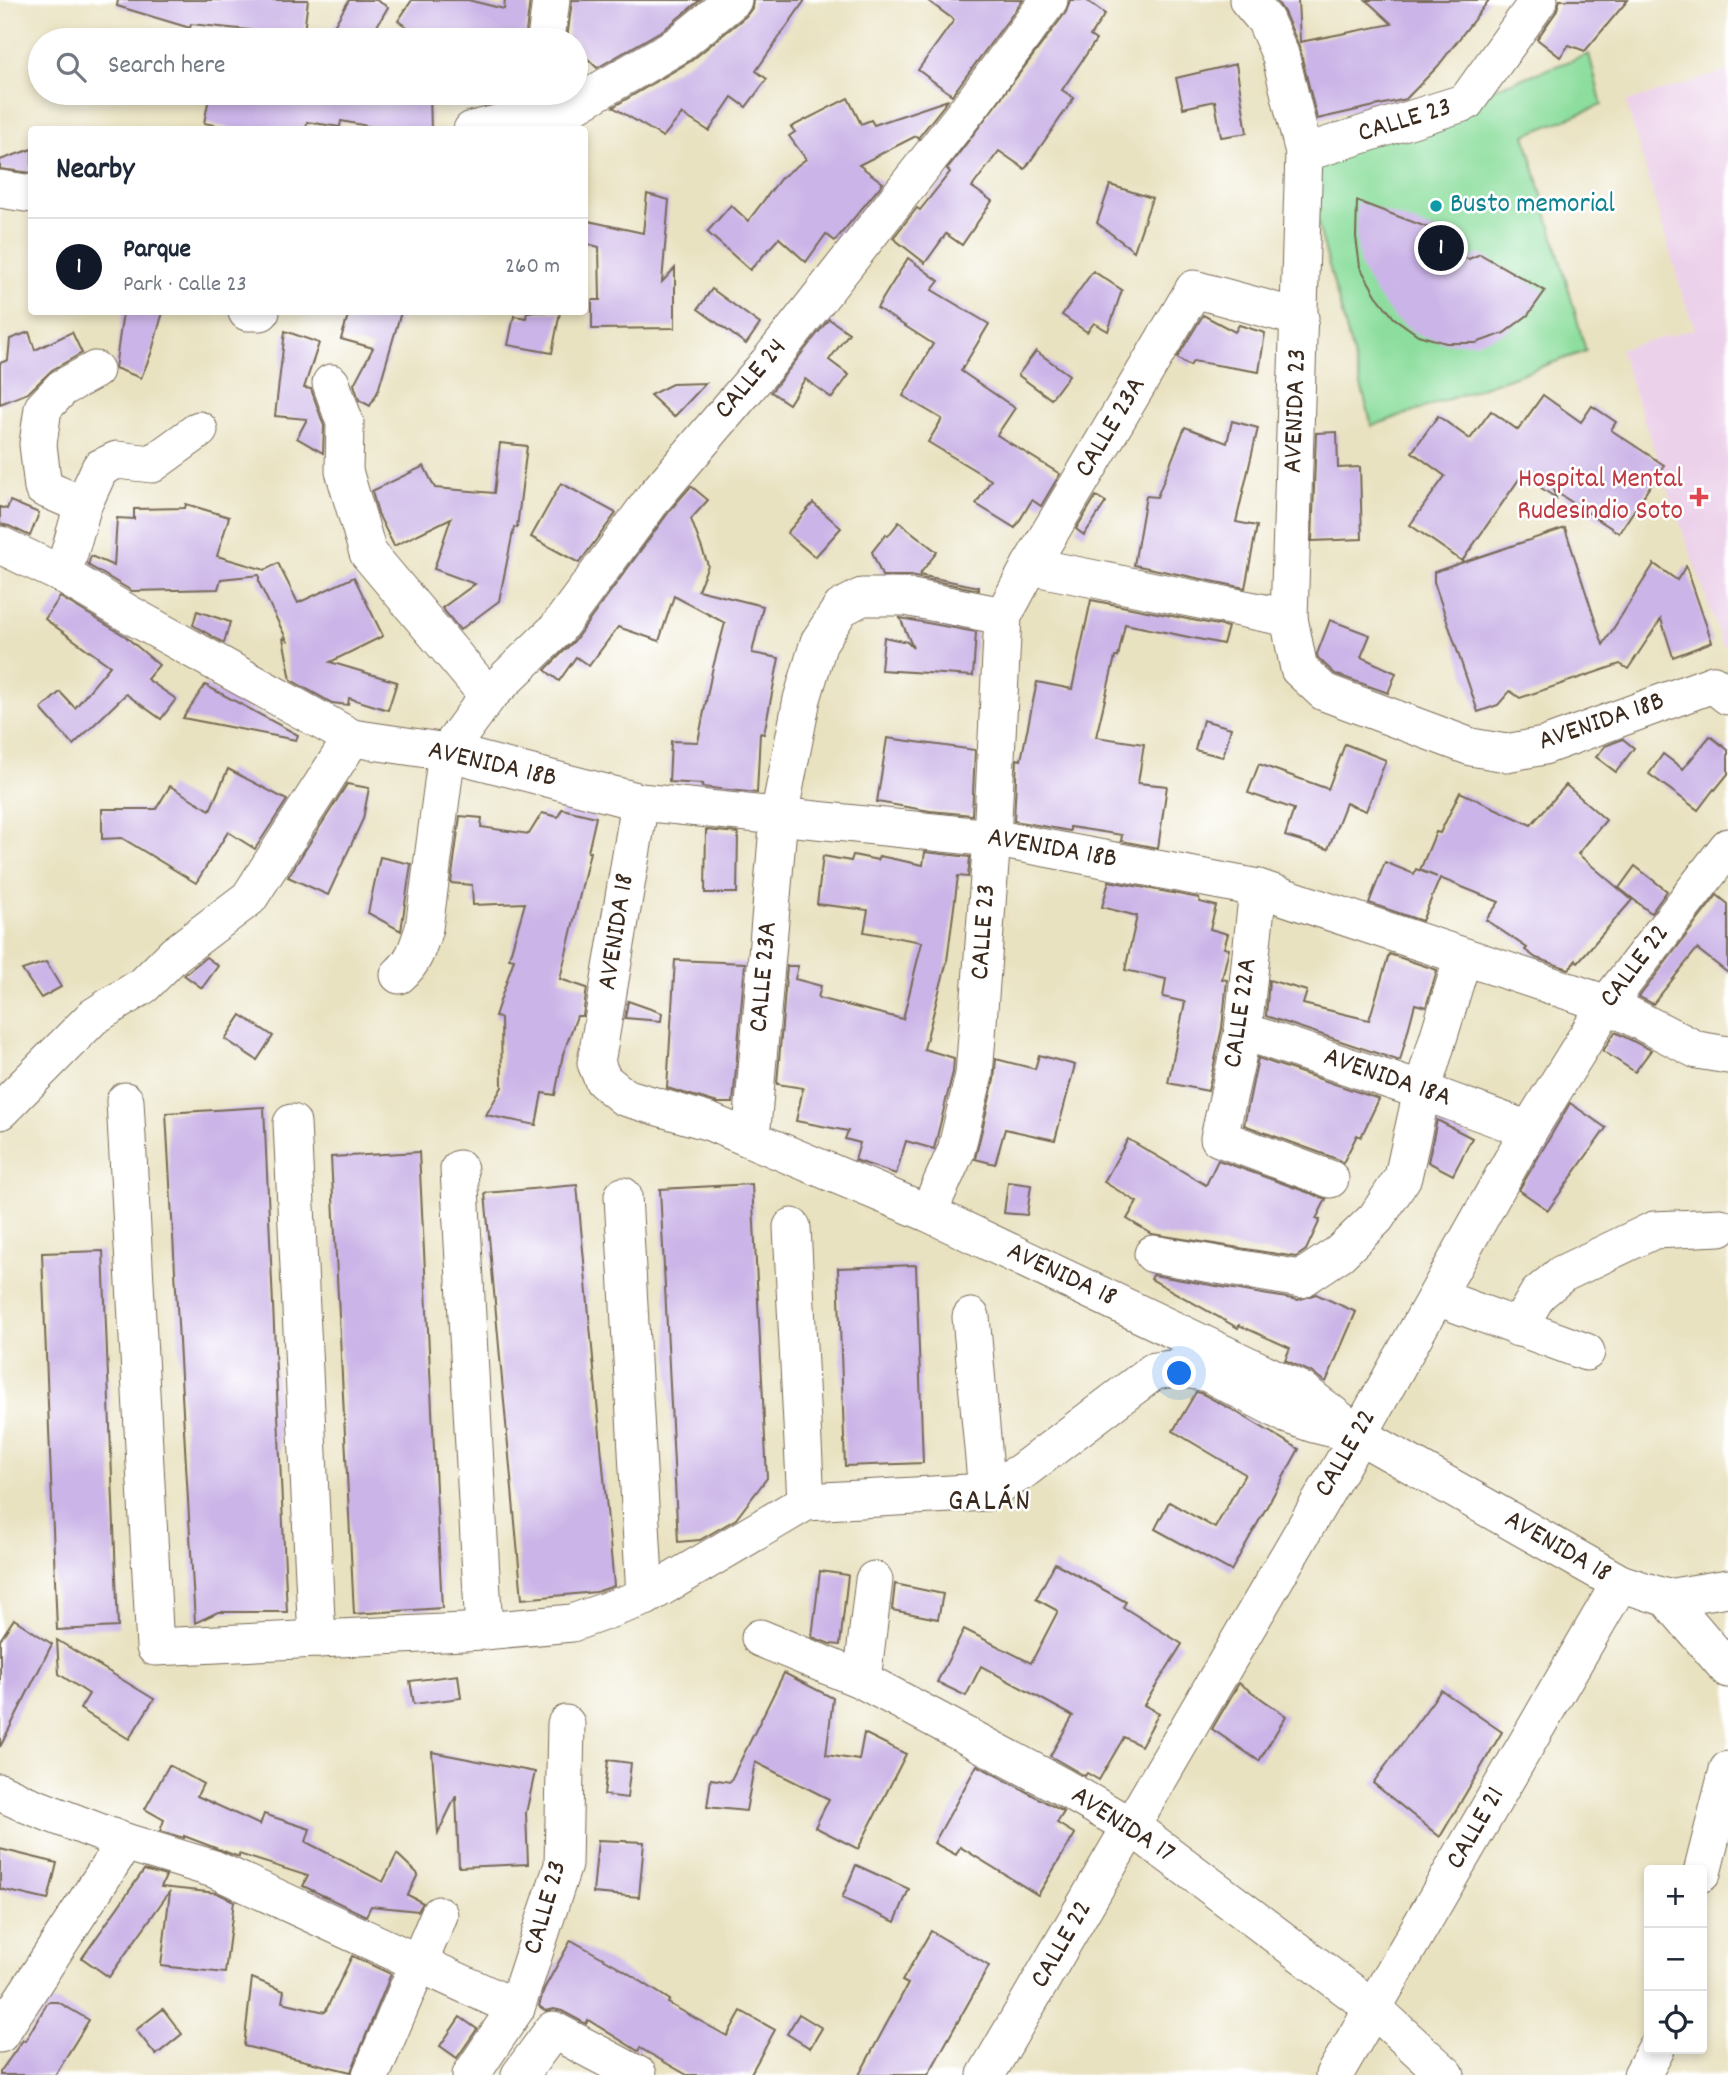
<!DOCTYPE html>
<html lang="en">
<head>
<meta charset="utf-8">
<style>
	body { margin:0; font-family:Dekko,sans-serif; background:#f2f2f3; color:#1f2937 }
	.controls { position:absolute; right:21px; bottom:21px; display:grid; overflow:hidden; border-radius:7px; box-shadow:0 4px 10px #0003 }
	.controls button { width:63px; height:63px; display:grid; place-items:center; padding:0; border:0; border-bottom:2px solid #e0e1e3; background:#fff; color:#1f2937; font:35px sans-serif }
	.you { position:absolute; left:1180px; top:1374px; width:24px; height:24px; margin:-18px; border:5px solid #fff; border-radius:50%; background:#1a73e8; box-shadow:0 0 0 10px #1a73e833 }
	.badge { display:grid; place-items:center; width:46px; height:46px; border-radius:50%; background:#111827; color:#fff; font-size:23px; font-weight:700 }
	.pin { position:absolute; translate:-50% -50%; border:4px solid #fff; box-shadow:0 2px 7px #0006 }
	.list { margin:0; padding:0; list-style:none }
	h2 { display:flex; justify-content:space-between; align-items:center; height:91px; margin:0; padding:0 28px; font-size:30px }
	h2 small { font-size:23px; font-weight:400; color:#747a83 }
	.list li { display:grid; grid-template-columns:46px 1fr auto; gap:21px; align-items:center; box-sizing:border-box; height:98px; padding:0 28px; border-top:2px solid #e0e1e3 }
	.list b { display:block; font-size:26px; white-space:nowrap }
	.list p { margin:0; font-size:23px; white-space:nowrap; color:#747a83 }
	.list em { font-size:23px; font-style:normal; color:#747a83 }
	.icon { flex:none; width:38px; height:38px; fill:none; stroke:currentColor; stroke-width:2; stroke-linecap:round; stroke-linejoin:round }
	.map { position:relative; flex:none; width:1728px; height:2075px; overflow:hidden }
	.search { position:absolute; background:#fff; box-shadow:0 4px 10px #0003; left:28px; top:28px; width:560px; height:77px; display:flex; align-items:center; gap:18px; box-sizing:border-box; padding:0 24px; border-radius:38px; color:#747a83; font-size:26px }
	.panel { position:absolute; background:#fff; box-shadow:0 4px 10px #0003; left:28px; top:126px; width:560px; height:189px; border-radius:7px }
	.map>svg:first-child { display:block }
	.built { fill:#ecd1ea }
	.green { fill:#8dde9e; stroke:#64845e; stroke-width:2 }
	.building { fill:#cbb4e7 }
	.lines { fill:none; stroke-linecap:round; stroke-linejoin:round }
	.minor-casing { stroke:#786a57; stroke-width:39 }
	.minor { stroke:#fff; stroke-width:37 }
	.culture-dot { fill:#0f9aa8; stroke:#fff; stroke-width:2.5 }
	.health-dot { fill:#e0444e; stroke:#fff; stroke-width:2.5 }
	.labels { text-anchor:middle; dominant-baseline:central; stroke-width:5; stroke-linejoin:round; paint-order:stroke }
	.street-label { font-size:28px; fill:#3b2a1e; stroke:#fff }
	.culture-label { font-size:28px; fill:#0d838f; stroke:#fff; text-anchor:start }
	.health-label { font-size:28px; fill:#be3a42; stroke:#fff; text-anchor:end }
	.neighbourhood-label { font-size:30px; letter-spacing:2px; fill:#3b2a1e; stroke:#fff }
</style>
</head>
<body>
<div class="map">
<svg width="1728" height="2075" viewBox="0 0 1728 2075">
	<rect width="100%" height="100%" fill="#fff"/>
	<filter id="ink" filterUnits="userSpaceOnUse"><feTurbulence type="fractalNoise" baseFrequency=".0143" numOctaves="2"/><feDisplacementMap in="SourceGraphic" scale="14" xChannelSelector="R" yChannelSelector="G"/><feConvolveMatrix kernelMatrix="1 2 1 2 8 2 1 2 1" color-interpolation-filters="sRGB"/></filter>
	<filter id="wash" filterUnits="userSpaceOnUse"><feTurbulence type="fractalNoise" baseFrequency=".00686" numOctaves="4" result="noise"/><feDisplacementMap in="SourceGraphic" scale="28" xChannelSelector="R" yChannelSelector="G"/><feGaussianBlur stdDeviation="1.57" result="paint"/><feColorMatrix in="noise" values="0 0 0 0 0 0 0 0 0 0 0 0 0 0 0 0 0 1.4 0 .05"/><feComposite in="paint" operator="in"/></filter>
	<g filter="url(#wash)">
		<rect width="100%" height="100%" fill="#e9e2c1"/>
		<path class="built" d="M1728 71V645L1723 646 1619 349 1695 329 1681 290 1626 102Z"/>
		<path class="green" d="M1589 54 1602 105 1525 135 1586 351 1372 426 1297 146 1465 99Z"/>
		<g id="blocks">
			<g class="building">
				<path d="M118 0H308L303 40H256L258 31 191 24 190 28 117 6Z"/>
				<path d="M349 0H376L388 7 369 40H326Z"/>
				<path d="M412 0H468L504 9 505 0H530L525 40H427L398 21Z"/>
				<path d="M572 0H700L666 28 597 68 576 47V40L567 39Z"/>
				<path d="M753 0H805L756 71 767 79 746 107 732 97 709 131 682 114 663 137 613 107 691 61 746 16 752 8Z"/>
				<path d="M927 0H1023L952 95 918 70 954 20Z"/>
				<path d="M1070 0H1086L1105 14 1090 36 1096 40 1062 90 1074 98 1025 169 999 151 972 187 992 201 962 245 946 234 925 263 893 238 917 208 920 210 950 172 947 169 1066 12Z"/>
				<path d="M1276 0H1298L1300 42 1392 24 1366 0H1489L1438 66 1406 99 1317 119 1299 46 1284 12Z"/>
				<path d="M1560 0H1628L1585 51 1569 45 1560 57 1537 39 1556 12Z"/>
				<path d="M1236 64 1247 133 1221 137 1215 101 1183 108 1176 78Z"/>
				<path d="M210 93H430L431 130H393V127L378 128 341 121 340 127 307 122 306 130H239L204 123Z"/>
				<path d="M848 98 861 124 871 120 874 125 948 100 918 138 916 136 859 165 883 183 835 241 826 234 806 262 779 238 750 270 707 232 731 205 748 221 781 178 806 159 789 136 795 132 791 127Z"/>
				<path d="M32 149V173L0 169V160Z"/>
				<path d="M1110 185 1152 198 1134 251 1097 223Z"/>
				<path d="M647 194 669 200 662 282 675 268V328L592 329V300H600L599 247 584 243V220L643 233Z"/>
				<path d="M1357 201 1437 231 1442 247 1453 256 1469 259 1480 254 1545 291 1528 315 1504 333 1476 343H1446L1418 335 1394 318 1376 295 1360 267 1356 237Z"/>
				<path d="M908 258 939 281 932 290 989 324 961 371 1015 408 997 435 1060 474 1041 506 1032 500 1015 528 976 504 991 480 928 442 942 419 903 396 933 344 877 308Z"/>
				<path d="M1093 271 1122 290 1108 331 1094 323 1087 332 1062 315Z"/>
				<path d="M712 289 760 324 746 344 698 309Z"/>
				<path d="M123 312H163L151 354 141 378 115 368Z"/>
				<path d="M349 312H401L378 391 370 406 359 400 354 384 373 348 341 339Z"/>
				<path d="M527 312H560L552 353 508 345 514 316 526 318Z"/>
				<path d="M1203 315 1235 332 1239 325 1265 333 1259 372 1193 361 1190 366 1177 358Z"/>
				<path d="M829 319 849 333 829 360 849 375 832 398 805 379 789 404 771 392Z"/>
				<path d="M285 331 319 343 304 388 311 389 324 426 323 453 297 438 307 419 275 416Z"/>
				<path d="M29 332 35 350 72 332 82 353 52 370 28 393 0 404V363L8 360 10 339Z"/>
				<path d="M1036 351 1069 375 1051 399 1018 375Z"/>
				<path d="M706 383 674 417 650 395 672 384Z"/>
				<path d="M1543 395 1581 422 1592 406 1616 422 1611 430 1664 465 1619 533 1553 490 1556 498 1522 475 1462 561 1410 525 1445 476 1412 452 1438 416 1470 439 1491 411 1518 430Z"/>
				<path d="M1232 421 1258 428 1236 522 1257 526 1245 588 1134 565 1146 496 1157 497 1185 427 1227 443Z"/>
				<path d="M1337 432 1338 468 1360 467 1362 539 1312 541 1316 433Z"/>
				<path d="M500 443 527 446 517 528 514 527 499 601 460 630 442 608 475 584 434 569 451 518 394 546 378 514 372 491 424 466 435 488 494 493Z"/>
				<path d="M561 483 616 513 579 563 531 537Z"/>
				<path d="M691 486 708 500 691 519 708 565 698 590 763 606 752 653 779 658 764 734 760 733 757 793 702 787 703 784 669 782 671 741 698 742 712 671 725 623 674 596 659 641 618 627 589 666 576 657 559 681 545 670 574 641 671 509Z"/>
				<path d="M1096 496 1106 502 1084 535 1076 529Z"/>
				<path d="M10 501 39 513 30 536 9 526 0 524V507L7 509Z"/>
				<path d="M813 503 841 528 815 557 787 533Z"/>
				<path d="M186 504 229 517 217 556 265 570 278 563 298 603 354 577 383 636 330 662 397 682 388 710 349 698 348 705 332 703 291 680 283 638 287 640 259 583V575L221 579 218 589 132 591 88 565 91 556 114 566 117 518 134 519V509L185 508Z"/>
				<path d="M899 522 937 552 919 575 979 587V590L910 576H882L872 552 886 534 888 536Z"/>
				<path d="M1565 528 1603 645 1654 564 1677 580 1686 566 1712 642 1673 657 1661 619 1628 669 1620 664 1520 698 1510 691 1498 705 1478 712 1434 582V572Z"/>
				<path d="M60 597 125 636 159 665 147 679 176 699 161 719 126 694 73 745 41 709 60 692 75 708 110 666 45 619Z"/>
				<path d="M1091 600 1228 627 1223 644 1125 624 1118 657H1115L1096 737 1144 744 1138 783 1167 786 1158 848 1121 841 1122 835 1070 827V831L1014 821 1017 759 1021 760 1037 682 1072 689Z"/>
				<path d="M197 611 230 622 224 643 193 625Z"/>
				<path d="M900 618 976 632 973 676 881 670 884 637 907 642 913 648Z"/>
				<path d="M1330 620 1370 635 1361 657 1396 673 1388 693 1335 674 1318 658 1317 654Z"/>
				<path d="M205 685 298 735 296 740 183 718Z"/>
				<path d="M1203 720 1231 728 1223 757 1195 750Z"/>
				<path d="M1710 736 1728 750V774L1715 790 1714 789 1698 810 1649 774 1663 754 1683 769Z"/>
				<path d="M887 738 975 750 972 815 930 811 877 802Z"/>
				<path d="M1623 739 1634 748 1616 772 1596 757 1605 746Z"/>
				<path d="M1345 744 1386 760 1366 811 1346 803 1328 849 1285 836 1294 809 1248 793 1259 764 1328 789Z"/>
				<path d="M228 769 287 800 255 849 228 832 196 883 122 838 102 839V809H156L170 786 210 810Z"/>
				<path d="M347 784 369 788 363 819 328 895 288 877Z"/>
				<path d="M1566 785 1606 820 1578 854 1632 900 1578 962 1576 960 1569 969 1536 958 1525 950 1527 948 1486 920 1499 902 1440 878 1422 921 1369 903 1385 862 1414 874 1416 869 1437 877 1420 870 1436 832 1440 833 1460 792 1531 825Z"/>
				<path d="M562 809 596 817 588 852H590L560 979 587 988 583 1016H577L563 1054 555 1095 542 1093 536 1125 486 1115 502 1087 501 1018 495 1016 514 959 509 958 525 903 473 905 472 885 451 883 460 816 482 818 481 827 529 834 542 813 558 817Z"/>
				<path d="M706 830 738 833 737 893H705Z"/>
				<path d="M925 852 970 857 968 877 958 876 947 961 924 1049 954 1058 953 1072 934 1149 906 1141 896 1174 855 1160 860 1143 845 1139 848 1131 796 1121 803 1088 777 1084 787 966H798L795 979 821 986 818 998 903 1019 922 942 864 932 868 910 817 904 823 856 851 861 853 855 878 860 879 856 923 865Z"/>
				<path d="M380 857 411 864 401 931 368 913Z"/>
				<path d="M1635 866 1667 891 1651 913 1619 888Z"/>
				<path d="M1109 881 1199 898 1200 902 1216 906 1210 929 1228 934 1224 948 1229 949 1222 979 1227 980 1222 1028 1208 1091 1168 1083 1185 1002 1163 997 1166 979 1125 970 1137 916 1102 907Z"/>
				<path d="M1717 895 1728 904V973L1697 949 1653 1004 1639 997Z"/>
				<path d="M1389 954 1437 970 1426 1007 1415 1004 1400 1061 1266 1016 1269 980 1307 991 1303 1004 1369 1020Z"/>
				<path d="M206 957 218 966 202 988 184 975Z"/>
				<path d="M675 960 745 963 733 1103H718L667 1088Z"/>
				<path d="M46 962 61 987 41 998 22 970Z"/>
				<path d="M628 1001 662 1013 661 1021 625 1018Z"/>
				<path d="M241 1015 273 1036 257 1060 225 1039Z"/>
				<path d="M1615 1032 1651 1050 1635 1072 1603 1051Z"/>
				<path d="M1039 1055 1075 1065 1055 1140 1005 1129 995 1164 975 1159 994 1080 996 1059 1035 1069Z"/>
				<path d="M1258 1058 1379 1099 1361 1137 1357 1135 1343 1163 1337 1159 1244 1125Z"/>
				<path d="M1570 1103 1606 1128 1548 1210 1519 1190Z"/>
				<path d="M264 1107 287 1612H218L195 1623 166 1113Z"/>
				<path d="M1437 1120 1472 1138 1453 1175 1428 1162Z"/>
				<path d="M1128 1139 1206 1185 1218 1160 1326 1199 1316 1219 1320 1220 1306 1250 1296 1257 1152 1234 1127 1219 1137 1202 1104 1182Z"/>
				<path d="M419 1152 442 1608 354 1614 331 1157Z"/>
				<path d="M1008 1182 1031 1185 1027 1215 1004 1213Z"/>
				<path d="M752 1184 767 1478 736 1519 700 1540 678 1542 660 1189Z"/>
				<path d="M577 1185 614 1586 596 1592 522 1599 485 1193Z"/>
				<path d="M103 1251 118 1627 57 1630 42 1253Z"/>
				<path d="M916 1265 923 1463 845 1466 838 1268Z"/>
				<path d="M1153 1275 1298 1300 1316 1294 1356 1312 1326 1382 1324 1381 1311 1372 1285 1360 1290 1348 1239 1325 1238 1328 1151 1279Z"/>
				<path d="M1196 1392 1201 1393 1231 1409 1299 1449 1231 1571 1155 1529 1169 1502 1215 1528 1245 1474 1173 1431Z"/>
				<path d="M1055 1563 1126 1602 1123 1607 1182 1644 1144 1705 1159 1713 1141 1746 1124 1737 1099 1780 1087 1773 1085 1776 1050 1756 1073 1716 981 1666 966 1696 937 1682 964 1629 1031 1663 1058 1611 1036 1599Z"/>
				<path d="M820 1571 848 1575 840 1645 830 1644 812 1637Z"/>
				<path d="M895 1584 943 1594 938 1619 892 1610Z"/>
				<path d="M14 1619 52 1644 0 1747V1640Z"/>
				<path d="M57 1640 154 1699 129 1739 80 1709 89 1694 59 1674Z"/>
				<path d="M784 1673 833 1698 826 1755 859 1760 864 1733 906 1754 858 1849 815 1827 829 1799 755 1762 746 1811 707 1807 711 1779 730 1782Z"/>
				<path d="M458 1675 461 1698 414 1704 410 1681Z"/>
				<path d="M1239 1683 1286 1716 1259 1761 1212 1729Z"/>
				<path d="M1441 1690 1502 1732 1440 1837 1373 1783Z"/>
				<path d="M432 1752 535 1772 526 1813 528 1864 459 1867 456 1796 438 1833Z"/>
				<path d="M608 1760 631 1763 627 1798 604 1795Z"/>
				<path d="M169 1765 203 1784 197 1796 260 1825 264 1814 310 1829 306 1842 383 1882 397 1854 418 1874 408 1895 423 1903 418 1911 371 1906 366 1916 303 1886 308 1876 239 1854V1857L184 1836V1838L160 1831 164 1820 145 1809Z"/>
				<path d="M977 1765 1064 1812 1057 1823 1075 1834 1038 1895 960 1847 956 1855 934 1843Z"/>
				<path d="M598 1840 644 1842 639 1897 593 1893Z"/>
				<path d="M0 1849 57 1863 48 1900 0 1889Z"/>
				<path d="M856 1865 909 1889 895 1922 842 1898Z"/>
				<path d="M144 1870 166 1876 161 1887 217 1893 234 1901 225 1973 161 1966 170 1891 109 1977 82 1958Z"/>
				<path d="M931 1931 989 1966 928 2075H859L908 1984 902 1981Z"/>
				<path d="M571 1940 617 1966 670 2000 668 2003 727 2036 741 2011 775 2030 750 2075H687L640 2048 638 2051 588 2020 586 2024 562 2011 554 2009 546 2011 539 2006 544 1989Z"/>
				<path d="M352 1956 391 1974 351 2072 244 2046 252 1978 284 1991 282 2002 325 2012Z"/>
				<path d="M48 2002H58L89 2020 55 2075H0V2072L23 2040 25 2041Z"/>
				<path d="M163 2009 182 2034 156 2055 136 2030Z"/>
				<path d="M799 2014 822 2028 810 2048 787 2034Z"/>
				<path d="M460 2017 477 2029 457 2058 440 2046Z"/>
			</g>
		</g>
	</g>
	<g filter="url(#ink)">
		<use href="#blocks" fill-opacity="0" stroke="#786a57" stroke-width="2"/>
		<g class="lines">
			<g class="minor-casing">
				<g id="minor">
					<path d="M1248 0 1265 20 1280 54 1304 153 1289 618 1299 669 1324 692 1471 747 1506 753 1544 746 1713 684 1728 696"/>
					<path d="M546 40 551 0"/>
					<path d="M472 130 575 105 678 45 733 0"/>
					<path d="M1304 153 1466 102 1539 0"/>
					<path d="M0 189 32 194"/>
					<path d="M247 312H261"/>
					<path d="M331 383 345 423 344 471 368 553 488 696"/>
					<path d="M83 505 43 488 38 444 43 408 62 388 95 370"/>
					<path d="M0 545 63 575 129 614 352 738 447 752 640 802 992 838 1258 888 1607 1004 1697 1050 1728 1055"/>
					<path d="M1030 566 1289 618"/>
					<path d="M63 575 83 505 100 468 117 460 152 464 199 430"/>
					<path d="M640 802 596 1063 603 1080 624 1097 710 1122 928 1213 1302 1391 1359 1435 1620 1583 1667 1598 1728 1669"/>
					<path d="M1258 888 1243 1031 1219 1138 1330 1179"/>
					<path d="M399 975C414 962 418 947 424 928L447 752 488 696 557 629 655 496 768 363 975 100 1049 0"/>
					<path d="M1243 1031 1422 1091 1529 1130"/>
					<path d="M125 1101 155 1647 484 1631 572 1623 645 1597 806 1502 987 1492 1021 1472 1154 1371 1179 1368 1208 1373 1288 1415 1314 1424 1359 1435"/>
					<path d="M0 1111 93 1017 144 985 175 954 249 898 352 738"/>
					<path d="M292 1123 317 1639"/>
					<path d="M751 1139 779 816 802 699 819 642 841 608 862 597H906L1003 616"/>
					<path d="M459 1169 484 1631"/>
					<path d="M623 1196 645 1597"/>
					<path d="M928 1213 956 1151 974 1075 992 838 1003 616 1030 566 1194 289 1300 318"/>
					<path d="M792 1227 806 1502"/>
					<path d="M1153 1254 1301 1279 1340 1253 1376 1218 1403 1177 1422 1091 1463 957"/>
					<path d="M1437 1297 1586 1352"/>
					<path d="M971 1317 987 1492"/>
					<path d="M1518 1328 1538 1294 1562 1274 1654 1230 1720 1227"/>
					<path d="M1667 1598 1728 1588"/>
					<path d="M760 1638 862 1680 1059 1785 1132 1827 1373 2008 1446 2075"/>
					<path d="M862 1680 874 1580"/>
					<path d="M0 1792 26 1804 125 1842 214 1869 516 2008"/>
					<path d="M1702 1873 1728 1770"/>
					<path d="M0 2034 125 1842"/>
					<path d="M371 2075 439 1915"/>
					<path d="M471 2075 516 2008 563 1865 566 1724"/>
					<path d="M520 2075 553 2030 638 2075"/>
					<path d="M986 2075 1359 1435 1529 1130 1607 1004 1728 847"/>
					<path d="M1334 2075 1620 1583"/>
					<path d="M1642 2075 1656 2049"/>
				</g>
			</g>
			<use href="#minor" class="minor"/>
		</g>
	</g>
	<circle class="culture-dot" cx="1436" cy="206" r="7"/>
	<path class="health-dot" d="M1695.5 486.5h7v7h7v7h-7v7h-7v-7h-7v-7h7z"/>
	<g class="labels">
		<g class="street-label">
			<text transform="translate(1405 122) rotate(-17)">CALLE 23</text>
			<text transform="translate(752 380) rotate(-50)">CALLE 24</text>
			<text transform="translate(1297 411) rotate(-88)">AVENIDA 23</text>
			<text transform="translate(1112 428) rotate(-59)">CALLE 23A</text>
			<text transform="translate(1602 723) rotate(-19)">AVENIDA 18B</text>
			<text transform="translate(492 766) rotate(13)">AVENIDA 18B</text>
			<text transform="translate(1052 850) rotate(10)">AVENIDA 18B</text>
			<text transform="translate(618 932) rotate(-81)">AVENIDA 18</text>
			<text transform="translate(985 932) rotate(-86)">CALLE 23</text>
			<text transform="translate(1636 967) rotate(-53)">CALLE 22</text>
			<text transform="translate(765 977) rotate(-85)">CALLE 23A</text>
			<text transform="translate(1242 1013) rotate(-82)">CALLE 22A</text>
			<text transform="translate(1387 1079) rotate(19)">AVENIDA 18A</text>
			<text transform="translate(1061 1276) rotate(25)">AVENIDA 18</text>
			<text transform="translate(1347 1454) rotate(-60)">CALLE 22</text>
			<text transform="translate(1557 1548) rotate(30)">AVENIDA 18</text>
			<text transform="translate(1122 1826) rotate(33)">AVENIDA 17</text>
			<text transform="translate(1477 1829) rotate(-60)">CALLE 21</text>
			<text transform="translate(547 1908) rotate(-74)">CALLE 23</text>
			<text transform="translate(1063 1945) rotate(-60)">CALLE 22</text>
		</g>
		<g class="culture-label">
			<text x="1450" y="206">Busto memorial</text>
		</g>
		<g class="health-label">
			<text x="1683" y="481">Hospital Mental<tspan x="1683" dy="32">Rudesindio Soto</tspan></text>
		</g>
		<g class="neighbourhood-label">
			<text x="990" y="1503">GALÁN</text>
		</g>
	</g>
</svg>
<div class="controls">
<button>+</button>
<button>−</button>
<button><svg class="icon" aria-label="locate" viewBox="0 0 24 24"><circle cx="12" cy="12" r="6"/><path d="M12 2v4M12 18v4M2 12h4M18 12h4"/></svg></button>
</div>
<div class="you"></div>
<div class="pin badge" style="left:1441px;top:248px">1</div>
<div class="search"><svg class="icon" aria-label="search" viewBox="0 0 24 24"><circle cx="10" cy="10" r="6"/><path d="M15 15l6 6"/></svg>Search here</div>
<section class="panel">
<h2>Nearby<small></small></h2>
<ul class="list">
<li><span class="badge">1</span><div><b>Parque</b><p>Park · Calle 23</p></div><em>260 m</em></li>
</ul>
</section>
</div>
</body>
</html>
